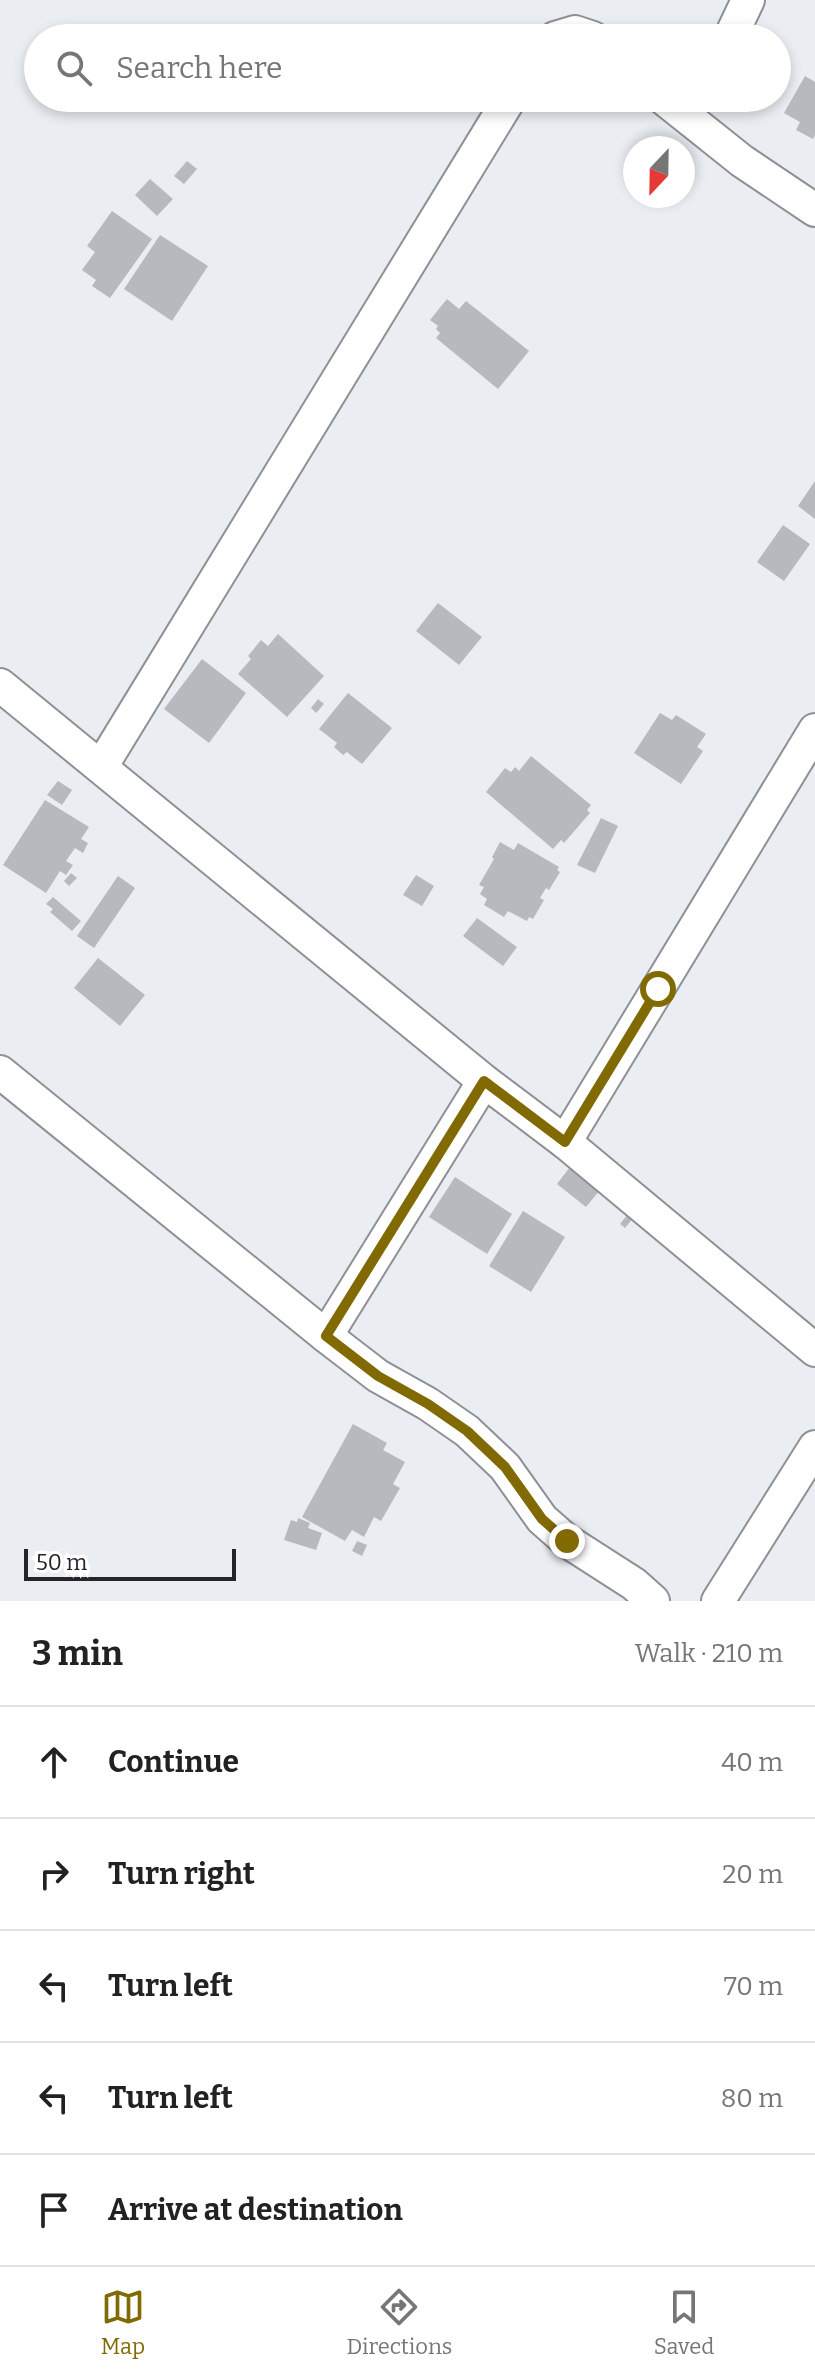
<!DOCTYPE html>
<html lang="en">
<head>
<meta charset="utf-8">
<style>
	body { margin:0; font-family:Bitter,serif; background:#f2f2f2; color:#222 }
	.compass { position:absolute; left:623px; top:136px; width:72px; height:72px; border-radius:50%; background:#fff; box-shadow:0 4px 12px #0003; rotate:202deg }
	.scale { position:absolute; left:24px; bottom:20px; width:212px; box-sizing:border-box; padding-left:8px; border:4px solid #242527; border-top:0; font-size:22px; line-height:28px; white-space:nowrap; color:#242527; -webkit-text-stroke:6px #fff; paint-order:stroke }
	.stop { position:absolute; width:24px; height:24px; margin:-18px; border:6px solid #816a02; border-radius:50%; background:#fff }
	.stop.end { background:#816a02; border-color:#fff; box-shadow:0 2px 8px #0008 }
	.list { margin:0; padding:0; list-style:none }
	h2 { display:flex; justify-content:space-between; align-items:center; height:104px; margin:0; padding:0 32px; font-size:34px }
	h2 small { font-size:26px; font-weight:400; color:#767676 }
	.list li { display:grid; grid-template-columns:52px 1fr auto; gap:24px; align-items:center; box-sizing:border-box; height:112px; padding:0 32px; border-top:2px solid #e0e0e0 }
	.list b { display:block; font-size:30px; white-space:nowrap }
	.list em { font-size:26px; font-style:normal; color:#767676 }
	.icon { flex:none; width:44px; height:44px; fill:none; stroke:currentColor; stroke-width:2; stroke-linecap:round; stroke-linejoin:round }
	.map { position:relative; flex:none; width:815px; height:1601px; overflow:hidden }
	.search { position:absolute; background:#fff; box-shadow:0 4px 12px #0003; left:24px; right:24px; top:24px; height:88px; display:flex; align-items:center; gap:20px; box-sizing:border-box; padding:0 28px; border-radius:44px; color:#767676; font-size:30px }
	.sheet { height:664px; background:#fff }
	nav { display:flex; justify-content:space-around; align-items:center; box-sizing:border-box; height:112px; border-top:2px solid #e0e0e0; background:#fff; font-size:22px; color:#767676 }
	nav a { display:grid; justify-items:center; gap:4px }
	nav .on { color:#816a02 }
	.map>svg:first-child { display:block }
	.building { fill:#b6b9be }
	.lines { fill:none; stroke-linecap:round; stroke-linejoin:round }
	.minor-casing { stroke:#8e9095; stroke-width:36 }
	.minor { stroke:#fff; stroke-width:32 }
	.route { stroke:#816a02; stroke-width:10 }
</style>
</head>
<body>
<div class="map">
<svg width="815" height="1601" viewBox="0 0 815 1601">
	<rect width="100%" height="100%" fill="#eaedf2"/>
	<g class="building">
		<path d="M805 76 815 82V135L813 139 796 130 800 122 784 113Z"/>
		<path d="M187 161 197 169 184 184 174 176Z"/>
		<path d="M150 179 173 199 157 216 135 195Z"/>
		<path d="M112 211 152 239 110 298 92 286 96 280 82 270 95 252 87 246Z"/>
		<path d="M160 235 208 266 172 321 124 289Z"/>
		<path d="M447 299 459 309 466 301 529 351 498 389 436 338 440 333 436 329 438 326 430 320Z"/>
		<path d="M815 481V519L798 506Z"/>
		<path d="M783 525 810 544 784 581 757 562Z"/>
		<path d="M438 603 482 637 459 665 416 631Z"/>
		<path d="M278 634 324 676 287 717 238 674 251 659 248 656 261 640 268 646Z"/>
		<path d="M202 659 246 693 209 743 164 709Z"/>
		<path d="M348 693 392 728 362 764 347 752 343 755 334 747 337 743 319 729Z"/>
		<path d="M318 699 324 704 316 713 311 708Z"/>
		<path d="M660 713 672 720 676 715 706 734 697 747 703 751 681 784 634 753Z"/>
		<path d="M531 756 591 805 587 810 590 813 564 843 561 840 553 849 486 792 505 768 511 772 515 767 519 771Z"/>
		<path d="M58 781 72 790 62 805 47 795Z"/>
		<path d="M45 800 89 827 81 839 88 843 83 853 75 848 66 861 73 865 66 875 60 871 46 893 3 865Z"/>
		<path d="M601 818 618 826 595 873 577 865Z"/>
		<path d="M500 842 514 850 518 843 559 867 557 870 560 872 549 890 546 888 540 898 544 900 533 919 529 917 527 921 508 911 504 917 484 905 487 899 480 894 484 887 479 885 494 859 492 857Z"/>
		<path d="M71 873 77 878 69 886 64 881Z"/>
		<path d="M416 875 434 886 422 906 403 895Z"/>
		<path d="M118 876 135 888 94 948 77 936Z"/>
		<path d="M53 897 81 921 72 931 50 912 53 909 46 904Z"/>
		<path d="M477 918 517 947 503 966 463 936Z"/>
		<path d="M98 958 145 995 120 1026 74 988Z"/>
		<path d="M570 1167 600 1190 586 1207 557 1184Z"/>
		<path d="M455 1177 512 1214 487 1254 429 1217Z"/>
		<path d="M523 1211 565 1237 531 1292 489 1266Z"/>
		<path d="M628 1214 634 1217 625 1228 620 1224Z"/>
		<path d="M353 1424 387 1443 383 1450 405 1462 393 1484 400 1488 381 1521 374 1517 364 1537 352 1530 345 1541 302 1517Z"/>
		<path d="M298 1518 310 1523 308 1528 322 1533 316 1550 284 1540 291 1520 297 1522Z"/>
		<path d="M357 1541 367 1545 362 1556 352 1551Z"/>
	</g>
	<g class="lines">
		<g class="minor-casing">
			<g id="minor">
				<path d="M555 38 575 32 593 38"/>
				<path d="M730 38 748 0"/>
				<path d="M663 98 742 161 815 210"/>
				<path d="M0 685 484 1081 565 1142 815 1350"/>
				<path d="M101 767 510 98"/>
				<path d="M0 1072 326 1336 378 1376 428 1404 467 1431 505 1467 542 1519 567 1541 634 1584 653 1601"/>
				<path d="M565 1142 815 730"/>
				<path d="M326 1336 484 1081"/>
				<path d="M718 1601 815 1447"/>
			</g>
		</g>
		<use href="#minor" class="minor"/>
	</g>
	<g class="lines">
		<path class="route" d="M567 1541 542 1519 505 1467 467 1431 428 1404 378 1376 326 1336 484 1081 565 1142 658 989"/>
	</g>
</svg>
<svg class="compass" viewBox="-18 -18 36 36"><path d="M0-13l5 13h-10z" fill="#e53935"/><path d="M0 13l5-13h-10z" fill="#767676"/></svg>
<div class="scale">50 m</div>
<div class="stop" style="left:658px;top:989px"></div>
<div class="stop end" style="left:567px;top:1541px"></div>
<div class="search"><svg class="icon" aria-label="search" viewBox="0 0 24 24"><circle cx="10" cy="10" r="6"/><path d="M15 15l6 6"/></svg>Search here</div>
</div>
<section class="sheet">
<h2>3 min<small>Walk · 210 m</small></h2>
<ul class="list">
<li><svg class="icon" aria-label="ahead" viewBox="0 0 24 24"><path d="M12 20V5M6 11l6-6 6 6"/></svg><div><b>Continue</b></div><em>40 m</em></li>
<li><svg class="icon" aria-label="right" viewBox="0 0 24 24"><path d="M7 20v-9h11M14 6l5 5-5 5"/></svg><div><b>Turn right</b></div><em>20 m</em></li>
<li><svg class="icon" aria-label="left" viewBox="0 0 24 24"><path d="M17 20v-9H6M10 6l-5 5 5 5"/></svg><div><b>Turn left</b></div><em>70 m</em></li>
<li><svg class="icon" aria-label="left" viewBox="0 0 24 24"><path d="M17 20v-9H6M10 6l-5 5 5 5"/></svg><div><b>Turn left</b></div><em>80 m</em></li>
<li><svg class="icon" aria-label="arrive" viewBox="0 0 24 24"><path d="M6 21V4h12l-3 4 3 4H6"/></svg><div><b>Arrive at destination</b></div></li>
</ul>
</section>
<nav>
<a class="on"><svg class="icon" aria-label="map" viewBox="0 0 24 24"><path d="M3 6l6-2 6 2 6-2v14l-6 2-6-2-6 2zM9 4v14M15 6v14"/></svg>Map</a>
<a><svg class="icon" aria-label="directions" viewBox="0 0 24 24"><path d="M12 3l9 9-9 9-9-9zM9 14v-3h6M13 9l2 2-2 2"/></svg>Directions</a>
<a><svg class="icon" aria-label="saved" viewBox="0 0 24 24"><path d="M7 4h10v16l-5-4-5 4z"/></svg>Saved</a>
</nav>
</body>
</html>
